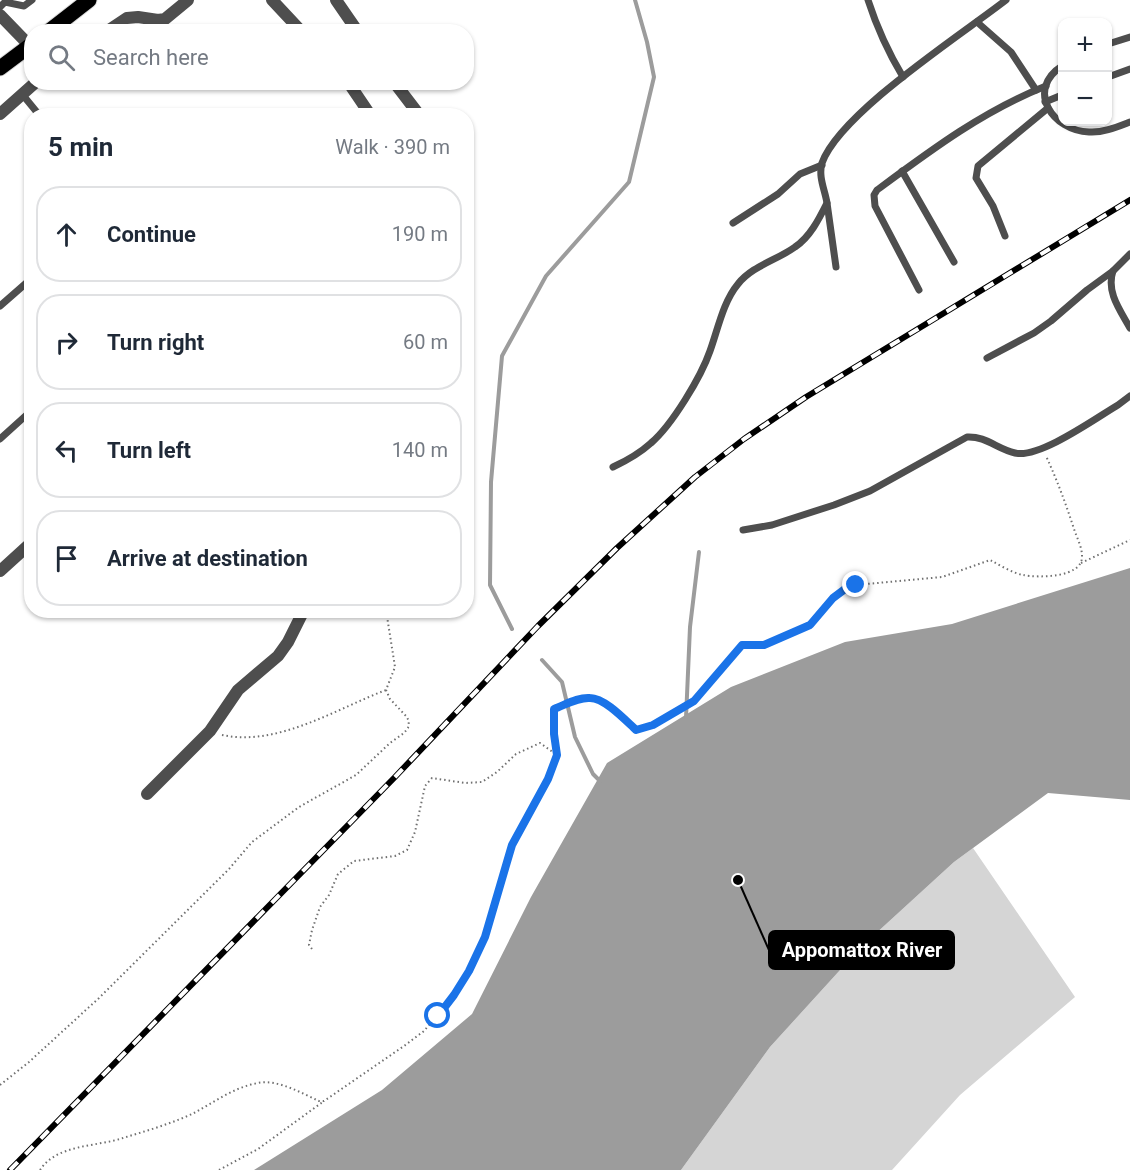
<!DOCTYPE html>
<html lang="en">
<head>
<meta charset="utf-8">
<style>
	body { margin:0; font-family:Roboto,sans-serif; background:#f6f6f7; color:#1f2937 }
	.controls { position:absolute; right:18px; top:18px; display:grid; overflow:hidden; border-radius:12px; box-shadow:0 2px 4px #0004 }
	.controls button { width:54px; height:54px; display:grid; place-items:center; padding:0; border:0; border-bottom:2px solid #e0e1e3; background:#fff; color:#1f2937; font:30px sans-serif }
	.stop { position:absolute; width:18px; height:18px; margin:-14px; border:4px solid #1a73e8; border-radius:50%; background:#fff }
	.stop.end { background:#1a73e8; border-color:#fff; box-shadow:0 2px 6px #0008 }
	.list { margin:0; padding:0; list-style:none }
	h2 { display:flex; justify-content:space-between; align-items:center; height:78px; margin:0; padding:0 24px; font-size:26px }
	h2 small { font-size:20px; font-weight:400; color:#747a83 }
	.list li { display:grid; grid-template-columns:39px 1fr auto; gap:18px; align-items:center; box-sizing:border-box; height:96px; margin:0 12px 12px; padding:0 12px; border:2px solid #e0e1e3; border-radius:24px }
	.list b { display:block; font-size:22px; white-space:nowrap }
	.list em { font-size:20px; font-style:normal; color:#747a83 }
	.icon { flex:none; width:33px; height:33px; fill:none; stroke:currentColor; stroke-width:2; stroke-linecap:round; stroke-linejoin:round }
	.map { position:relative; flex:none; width:1130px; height:1170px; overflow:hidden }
	.search { position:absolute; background:#fff; box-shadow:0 2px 4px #0004; left:24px; top:24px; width:450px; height:66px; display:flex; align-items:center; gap:15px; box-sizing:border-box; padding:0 21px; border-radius:24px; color:#747a83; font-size:22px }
	.panel { position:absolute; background:#fff; box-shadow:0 2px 4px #0004; left:24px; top:108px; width:450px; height:510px; border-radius:24px }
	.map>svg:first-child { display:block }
	.green { fill:#d5d5d5 }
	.water { fill:#9c9c9c }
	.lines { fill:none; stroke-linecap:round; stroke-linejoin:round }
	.stream { stroke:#9c9c9c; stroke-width:4 }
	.primary-casing { stroke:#dbdbdb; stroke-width:17 }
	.path { stroke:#707070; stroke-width:2; stroke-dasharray:1.5 3; stroke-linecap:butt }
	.service { stroke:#4e4e4e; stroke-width:7 }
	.minor { stroke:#4e4e4e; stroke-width:12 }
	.primary { stroke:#000; stroke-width:15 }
	.rail-casing { stroke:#000; stroke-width:6 }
	.rail { stroke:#fff; stroke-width:4; stroke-dasharray:11; stroke-linecap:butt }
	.route { stroke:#1a73e8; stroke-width:8 }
	.leader { fill:none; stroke:#000; stroke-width:2 }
	.callout-dot { fill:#000; stroke:#fff; stroke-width:2 }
	.callout { fill:#000; stroke:#000; stroke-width:2 }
	.callout-label { font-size:20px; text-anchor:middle; font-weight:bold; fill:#fff }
</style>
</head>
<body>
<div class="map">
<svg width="1130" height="1170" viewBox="0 0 1130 1170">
	<rect width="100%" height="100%" fill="#fff"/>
	<path class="green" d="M973 848 1075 997 960 1095 892 1170H681L770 1047 861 947 954 862Z"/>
	<path class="water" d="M1130 568V800L1048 793 954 862 861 947 770 1047 681 1170H254L382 1090 472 1014 531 897 607 763 731 687 845 642 952 624Z"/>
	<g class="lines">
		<g class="stream">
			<path d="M512 629 490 585 491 482 502 356 546 276 629 182 654 77 647 42 635 0"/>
			<path d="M542 660 562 682 575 737 593 774 600 781"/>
			<path d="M686 718 690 627 699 552"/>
		</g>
		<g class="primary-casing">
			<g id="primary">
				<path d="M48 32 89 0"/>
				<path d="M0 68 32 44"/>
			</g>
		</g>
		<g class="path">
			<path d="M1081 563 1130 540"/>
			<path d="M222 735C277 747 336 709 386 690"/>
			<path d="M312 949 309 945 312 930 320 907 329 895 338 874 354 861 395 856 407 850 415 832 425 786 432 778 465 783 482 782 497 772 516 754 540 743 557 755"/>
			<path d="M0 1085 29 1062 99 998 229 869 252 842 299 807 356 775 390 743 404 733 408 728 409 721 406 716 390 699 386 690 395 667 386 610"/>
			<path d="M40 1170C57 1144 96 1147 123 1138 146 1131 170 1124 192 1114 213 1103 234 1087 258 1083 278 1079 301 1093 319 1101H324L404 1046 424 1031 454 995 469 971 485 937 512 845 548 779 557 755 554 734V709C565 705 578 697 590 698 605 698 626 721 636 730L653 725 694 701 742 645H764L810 625 833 598 845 589 856 585 942 577 990 560C1000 565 1012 573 1023 575 1038 578 1083 578 1082 556 1082 547 1077 538 1074 529 1066 504 1057 480 1046 456"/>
			<path d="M219 1170 258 1149 324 1101"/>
		</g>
		<g class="service">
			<path d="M868 0C877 28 888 52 903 77"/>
			<path d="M0 7 5 2 24 6 32 0"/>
			<path d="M977 22 1011 52 1036 90"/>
			<path d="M1108 44 1130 37"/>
			<path d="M1062 66C1025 90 1053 131 1089 132 1103 133 1117 127 1130 122"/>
			<path d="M1108 77 1130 69"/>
			<path d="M22 94 40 116"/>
			<path d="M1045 102 1062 95"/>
			<path d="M902 171 954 262"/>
			<path d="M827 203 836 267"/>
			<path d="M733 223 778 194 800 174 822 165"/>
			<path d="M1005 236 993 206 976 178 978 166 1048 108"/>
			<path d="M1113 271C1106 292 1120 310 1130 328"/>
			<path d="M919 290 875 206 874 195 877 190C931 150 983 111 1046 86"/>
			<path d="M0 306 32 278"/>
			<path d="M987 358 1034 333 1051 321 1087 290 1113 271 1130 254"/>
			<path d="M0 439 32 410"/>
			<path d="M613 467C626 461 640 453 651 443 672 425 701 377 710 351 718 329 723 302 738 284 752 266 777 260 795 247 810 237 819 219 827 203 825 190 818 177 822 163 840 113 961 35 1006 0"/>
			<path d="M743 530 772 525 834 505 870 491 967 437C986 436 997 449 1015 453 1039 459 1096 418 1118 405L1130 396"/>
		</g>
		<g class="minor">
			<path d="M272 0 302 32"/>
			<path d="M336 0 358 32"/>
			<path d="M0 15 30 46"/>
			<path d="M106 32 127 18 138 17 158 20 165 19 188 0"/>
			<path d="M348 82 371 116"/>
			<path d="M394 82 420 116"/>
			<path d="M0 114 36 82"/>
			<path d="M0 571 32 542"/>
			<path d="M147 794 210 731 238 690 278 656 288 642 304 610"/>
		</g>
		<use href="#primary" class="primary"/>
		<g class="rail-casing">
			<path id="rail" d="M10 1170 395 777 538 626 617 548 695 477 744 439 806 397 1130 200"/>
		</g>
		<use href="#rail" class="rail"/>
	</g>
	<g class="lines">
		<path class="route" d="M438 1016 454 995 469 971 485 937 512 845 548 779 557 755 554 734V709C565 705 578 697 590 698 605 698 626 721 636 730L653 725 694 701 742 645H764L810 625 833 598 845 589 856 585"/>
	</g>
	<path class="leader" d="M738 880L769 950"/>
	<circle class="callout-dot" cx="738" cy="880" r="6"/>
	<rect class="callout" x="769" y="931" width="185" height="38" rx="6"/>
	<g class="callout-label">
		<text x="862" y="957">Appomattox River</text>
	</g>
</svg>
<div class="controls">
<button>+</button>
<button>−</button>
</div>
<div class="stop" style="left:438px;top:1016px"></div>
<div class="stop end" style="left:856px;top:585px"></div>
<div class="search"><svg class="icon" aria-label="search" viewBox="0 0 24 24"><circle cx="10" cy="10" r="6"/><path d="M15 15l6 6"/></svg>Search here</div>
<section class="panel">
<h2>5 min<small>Walk · 390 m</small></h2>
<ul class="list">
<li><svg class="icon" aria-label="ahead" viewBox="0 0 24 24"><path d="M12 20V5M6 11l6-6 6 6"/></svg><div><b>Continue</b></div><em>190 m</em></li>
<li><svg class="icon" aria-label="right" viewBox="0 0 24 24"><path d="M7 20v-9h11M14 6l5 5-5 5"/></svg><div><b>Turn right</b></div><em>60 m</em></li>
<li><svg class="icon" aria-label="left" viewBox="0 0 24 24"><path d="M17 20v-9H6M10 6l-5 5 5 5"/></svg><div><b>Turn left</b></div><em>140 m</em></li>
<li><svg class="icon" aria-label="arrive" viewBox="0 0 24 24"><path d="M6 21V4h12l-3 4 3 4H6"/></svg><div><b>Arrive at destination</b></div></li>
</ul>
</section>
</div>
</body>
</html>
